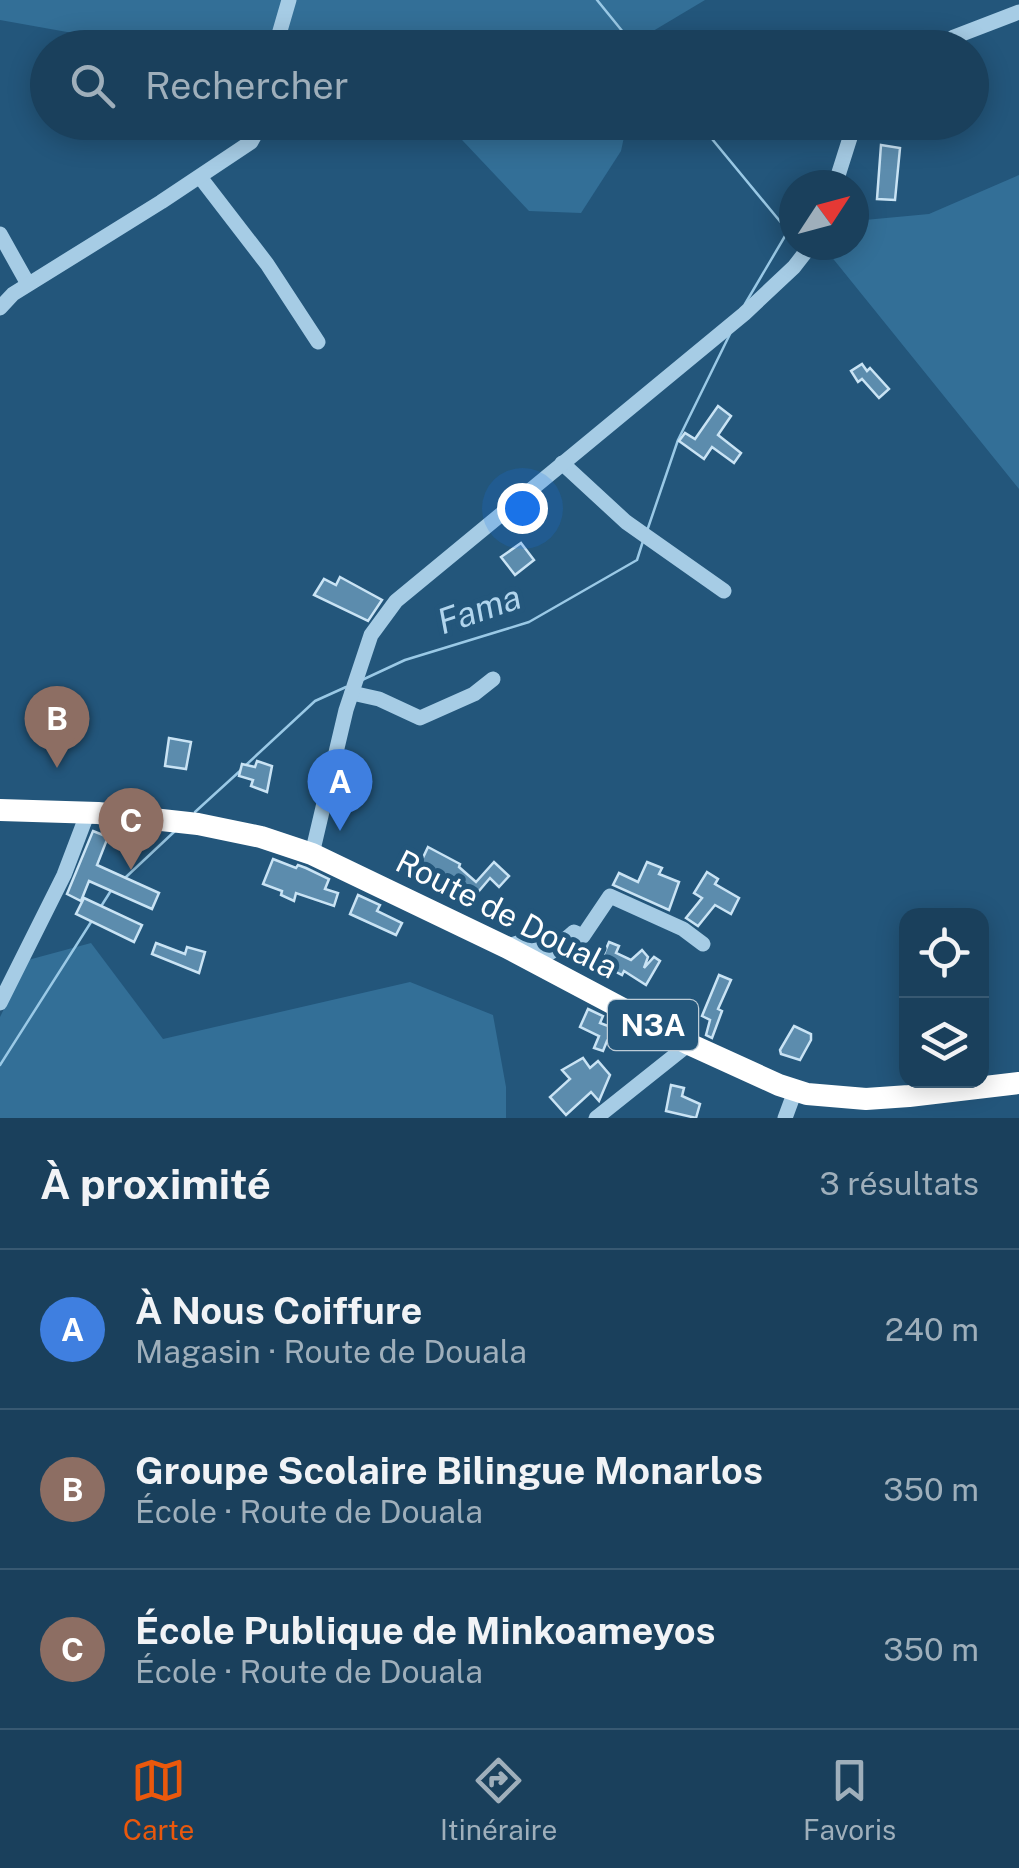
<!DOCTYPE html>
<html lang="fr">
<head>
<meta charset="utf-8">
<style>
	body { margin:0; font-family:"Public Sans",sans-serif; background:#234762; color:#f1f3f6 }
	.controls { position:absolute; right:30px; bottom:30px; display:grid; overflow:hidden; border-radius:20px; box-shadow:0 5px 25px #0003 }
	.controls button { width:90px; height:90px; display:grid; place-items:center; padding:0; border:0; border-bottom:2px solid #385972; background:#1a405c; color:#f1f3f6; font:50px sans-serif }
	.compass { position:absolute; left:779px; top:170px; width:90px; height:90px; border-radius:50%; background:#1a405c; box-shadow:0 5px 25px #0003; rotate:54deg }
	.you { position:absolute; left:522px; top:508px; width:35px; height:35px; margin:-25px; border:8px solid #fff; border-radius:50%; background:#1a73e8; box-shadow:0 0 0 15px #1a73e833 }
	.badge { display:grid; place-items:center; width:65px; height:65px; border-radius:50%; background:#ea580c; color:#fff; font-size:32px; font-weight:700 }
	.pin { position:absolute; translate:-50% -82px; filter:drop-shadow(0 2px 5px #0008) }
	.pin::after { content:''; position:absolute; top:52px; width:35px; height:30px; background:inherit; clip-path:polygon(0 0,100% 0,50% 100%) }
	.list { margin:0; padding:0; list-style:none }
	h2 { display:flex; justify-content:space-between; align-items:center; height:130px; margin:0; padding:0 40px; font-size:42px }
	h2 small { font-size:32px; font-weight:400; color:#9fafbb }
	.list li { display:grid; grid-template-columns:65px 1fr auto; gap:30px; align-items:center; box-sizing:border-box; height:160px; padding:0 40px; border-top:2px solid #385972 }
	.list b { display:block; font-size:38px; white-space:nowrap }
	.list p { margin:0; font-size:32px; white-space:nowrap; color:#9fafbb }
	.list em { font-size:32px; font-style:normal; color:#9fafbb }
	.icon { flex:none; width:55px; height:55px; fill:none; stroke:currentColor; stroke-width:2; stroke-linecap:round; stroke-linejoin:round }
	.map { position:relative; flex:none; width:1019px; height:1118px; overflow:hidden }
	.search { position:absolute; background:#1a405c; box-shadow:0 5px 25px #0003; left:30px; right:30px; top:30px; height:110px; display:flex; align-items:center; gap:25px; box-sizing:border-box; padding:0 35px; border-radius:55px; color:#9fafbb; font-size:38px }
	.sheet { height:610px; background:#1a405c }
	nav { display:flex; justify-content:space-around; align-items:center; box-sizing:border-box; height:140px; border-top:2px solid #385972; background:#1a405c; font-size:28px; color:#9fafbb }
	nav a { display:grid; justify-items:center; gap:5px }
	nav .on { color:#ea580c }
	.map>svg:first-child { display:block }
	.green { fill:#336f97 }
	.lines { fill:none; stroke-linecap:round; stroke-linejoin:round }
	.stream { stroke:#9ac9e6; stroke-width:2.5 }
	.building { fill:#5c8cad; stroke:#c9e3f4; stroke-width:2.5 }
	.minor { stroke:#a6cce5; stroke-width:15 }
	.highway { stroke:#fff; stroke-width:22 }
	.labels { text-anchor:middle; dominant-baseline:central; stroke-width:10; stroke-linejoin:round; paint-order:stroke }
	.shield { fill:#23567b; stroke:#bdccd7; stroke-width:2.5 }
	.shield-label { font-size:30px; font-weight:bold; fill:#fff }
	.street-label { font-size:32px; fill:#fff; stroke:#23567b }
	.water-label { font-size:35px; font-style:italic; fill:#b1d5ed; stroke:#23567b }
</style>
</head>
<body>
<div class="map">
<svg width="1019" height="1118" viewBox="0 0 1019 1118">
	<rect width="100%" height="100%" fill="#23567b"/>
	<g class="green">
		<path d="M0 0H705L643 37 641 48 151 47 0 20Z"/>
		<path d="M446 123H627L621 151 581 213 529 211Z"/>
		<path d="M1019 175V489L822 245H854V221L929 214Z"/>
		<path d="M91 943 163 1039 410 982 493 1015 506 1087V1118H0V1017L28 960Z"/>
	</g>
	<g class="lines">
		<g class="stream">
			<path d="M597 0 636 48"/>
			<path d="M698 122 788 231 745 304"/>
			<path d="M648 528 678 440 730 334"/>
			<path d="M362 680 405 660 529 622 637 560 643 541"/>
			<path d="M246 765 315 701 346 687"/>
			<path d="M195 812 241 770"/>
			<path d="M126 877 175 831"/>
			<path d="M100 908 112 889"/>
			<path d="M0 1065 93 919"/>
		</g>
	</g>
	<g class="building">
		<path d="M881 145 900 148 895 200 877 199Z"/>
		<path d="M862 364 867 371 870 368 889 389 879 398 862 379 858 382 851 371Z"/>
		<path d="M718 406 731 416 718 435 741 453 734 463 712 447 704 459 679 441 685 433 695 439Z"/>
		<path d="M521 543 534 560 515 575 501 557Z"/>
		<path d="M340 577 382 600 368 621 314 595 324 579 336 585Z"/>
		<path d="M169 738 191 742 186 769 165 766Z"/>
		<path d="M257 761 272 766 267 792 251 786 253 780 239 776 242 764 255 767Z"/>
		<path d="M93 831 108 837 97 865 159 893 152 909 89 881 81 901 67 894Z"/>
		<path d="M428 847 460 864 459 867 476 882 494 862 509 876 499 887 490 878 473 898 462 888 424 871 426 867 420 864Z"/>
		<path d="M273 859 296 868 298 865 306 868 329 879 325 889 338 893 334 906 296 893 294 901 281 895 282 891 263 884Z"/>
		<path d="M647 862 662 868 659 874 679 882 669 910 613 885 619 873 638 882Z"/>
		<path d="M707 872 718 879 715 884 739 898 731 914 715 905 698 926 686 918 702 898 694 893Z"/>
		<path d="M358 895 380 905 377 911 402 923 396 935 350 914Z"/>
		<path d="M84 898 142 925 134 942 76 914Z"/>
		<path d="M609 942 619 946 616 953 631 960 642 950 648 957 644 968 654 957 660 961 646 985 624 971 622 975 612 970 610 974 598 968Z"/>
		<path d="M156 943 185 954 187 947 205 952 199 973 152 954Z"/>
		<path d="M719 975 731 980 718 1009 722 1011 712 1038 706 1035 710 1020 702 1016Z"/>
		<path d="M588 1009 603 1016 600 1023 627 1033 621 1047 607 1041 603 1051 594 1048 599 1036 580 1027Z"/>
		<path d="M794 1026 811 1034V1040L800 1060 781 1054 780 1050Z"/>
		<path d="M583 1058 590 1068 598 1061 610 1075 599 1101 591 1092 566 1115 550 1097 570 1079 562 1070Z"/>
		<path d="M671 1085 684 1088 682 1096 700 1104 696 1118 666 1111Z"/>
	</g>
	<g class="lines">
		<g class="minor">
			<path d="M275 48 289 0"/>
			<path d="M938 48 954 37 1019 12"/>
			<path d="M200 177 267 264 318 342"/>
			<path d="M835 185 855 122"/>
			<path d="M0 234 28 284"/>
			<path d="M0 308 13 294 161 202 251 142 262 122"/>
			<path d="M562 463 626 522 724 591"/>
			<path d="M352 693 379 699 420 718 474 694 493 679"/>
			<path d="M312 854 346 710 371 635 396 601 744 314 794 267 811 245"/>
			<path d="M506 947 529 939 551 952 574 932 583 936 610 896 683 929 703 944"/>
			<path d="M0 1003 64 875 88 812"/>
			<path d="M596 1118 689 1044"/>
			<path d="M785 1118 795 1091"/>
		</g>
		<path class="highway" d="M0 810 98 813 198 824 261 837 312 854 506 947 689 1044 779 1085 807 1094 866 1099 909 1096 1019 1083"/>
	</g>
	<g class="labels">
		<rect class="shield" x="608" y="1000" width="90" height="50" rx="8"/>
		<g class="shield-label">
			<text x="653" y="1025">N3A</text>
		</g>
		<g class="street-label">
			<text transform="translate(507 914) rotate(27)">Route de Douala</text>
		</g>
		<g class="water-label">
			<text transform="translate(479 609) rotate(-19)">Fama</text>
		</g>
	</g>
</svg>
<div class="controls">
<button><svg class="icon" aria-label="locate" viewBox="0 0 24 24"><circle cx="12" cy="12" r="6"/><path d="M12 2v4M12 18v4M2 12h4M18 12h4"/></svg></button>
<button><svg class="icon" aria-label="layers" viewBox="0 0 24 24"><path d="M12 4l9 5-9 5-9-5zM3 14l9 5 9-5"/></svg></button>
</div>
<svg class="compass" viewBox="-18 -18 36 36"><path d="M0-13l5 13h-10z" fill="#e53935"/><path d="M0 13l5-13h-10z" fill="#9fafbb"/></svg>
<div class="you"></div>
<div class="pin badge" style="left:340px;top:831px;background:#3f7fe0">A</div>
<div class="pin badge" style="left:57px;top:768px;background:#8d6e63">B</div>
<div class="pin badge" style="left:131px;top:870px;background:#8d6e63">C</div>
<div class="search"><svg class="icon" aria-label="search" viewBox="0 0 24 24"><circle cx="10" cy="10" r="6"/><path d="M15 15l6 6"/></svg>Rechercher</div>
</div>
<section class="sheet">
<h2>À proximité<small>3 résultats</small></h2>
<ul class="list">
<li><span class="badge" style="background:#3f7fe0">A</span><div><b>À Nous Coiffure</b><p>Magasin · Route de Douala</p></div><em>240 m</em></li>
<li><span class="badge" style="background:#8d6e63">B</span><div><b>Groupe Scolaire Bilingue Monarlos</b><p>École · Route de Douala</p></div><em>350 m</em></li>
<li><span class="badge" style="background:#8d6e63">C</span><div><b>École Publique de Minkoameyos</b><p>École · Route de Douala</p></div><em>350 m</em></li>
</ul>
</section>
<nav>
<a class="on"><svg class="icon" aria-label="map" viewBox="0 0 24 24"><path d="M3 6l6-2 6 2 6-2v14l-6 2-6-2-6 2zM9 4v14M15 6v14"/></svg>Carte</a>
<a><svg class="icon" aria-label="directions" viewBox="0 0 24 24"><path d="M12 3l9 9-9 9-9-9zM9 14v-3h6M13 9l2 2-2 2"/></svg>Itinéraire</a>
<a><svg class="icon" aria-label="saved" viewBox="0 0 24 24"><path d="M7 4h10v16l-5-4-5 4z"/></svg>Favoris</a>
</nav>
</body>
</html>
